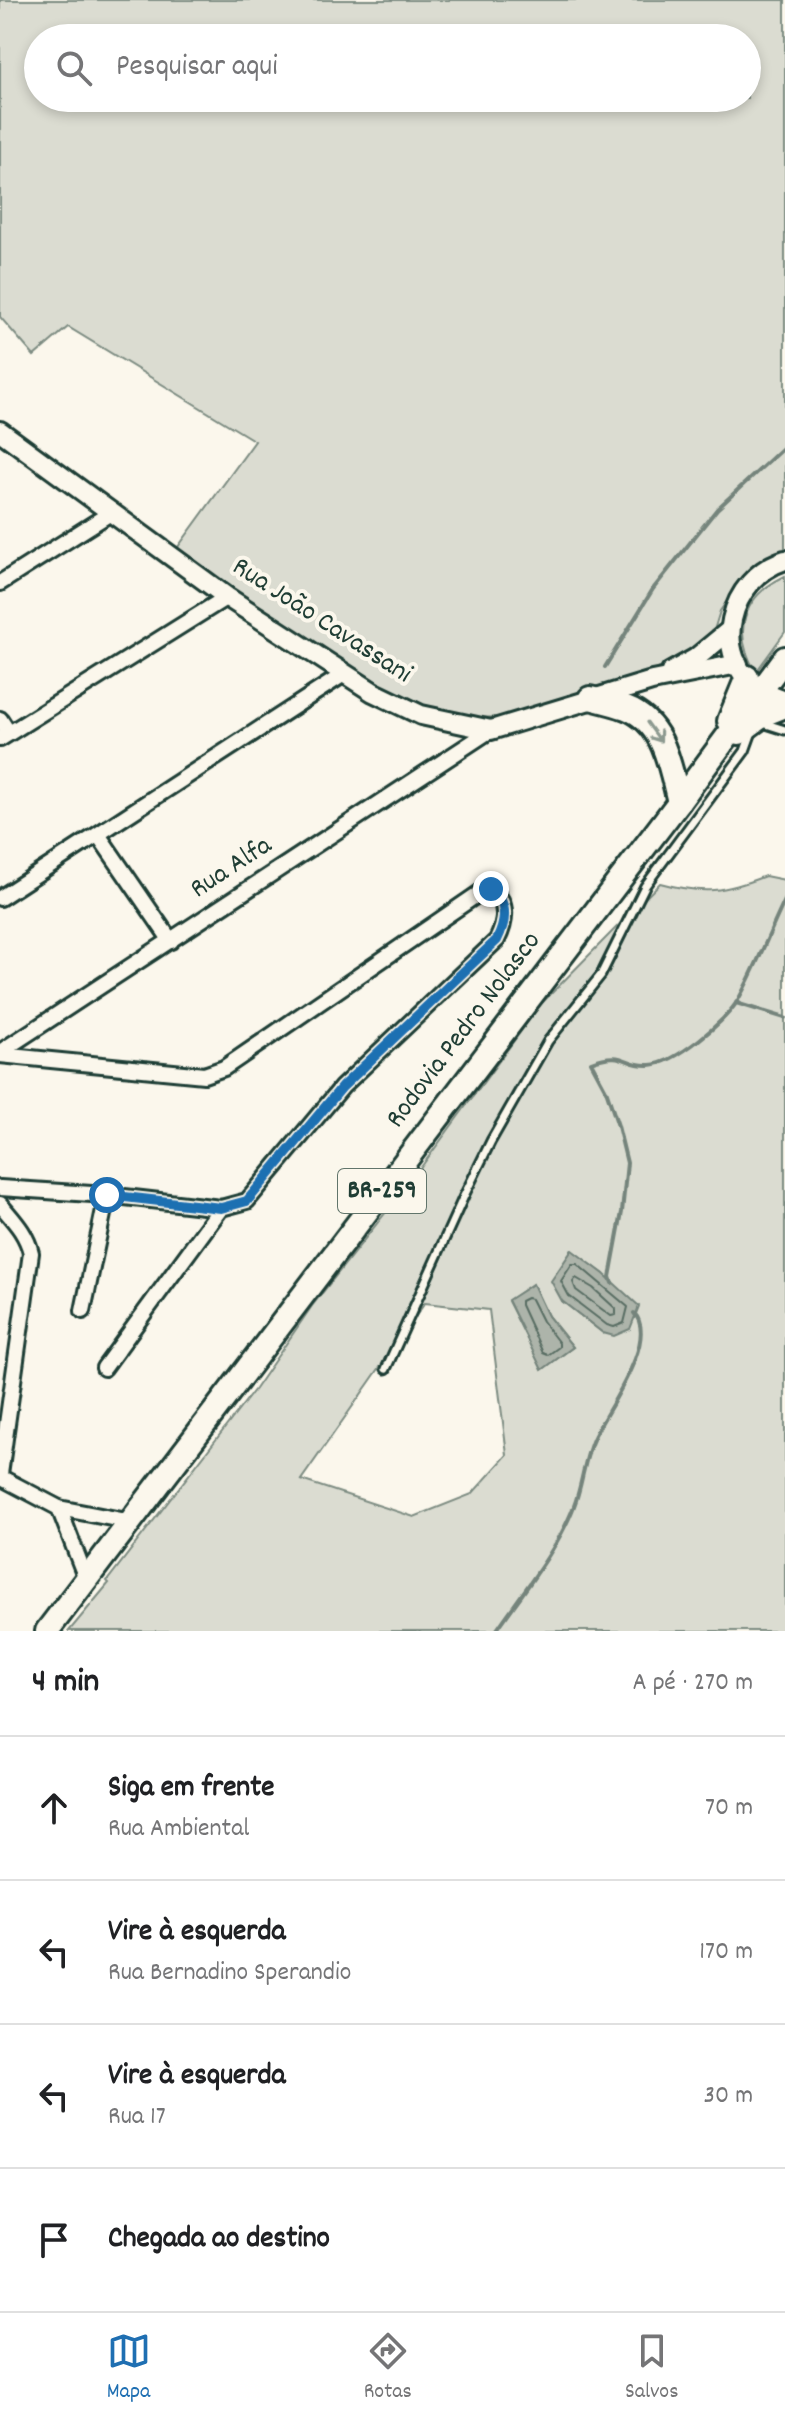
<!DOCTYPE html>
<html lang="pt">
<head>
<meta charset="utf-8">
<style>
	body { margin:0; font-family:Dekko,sans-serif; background:#f2f2f2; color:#202124 }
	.stop { position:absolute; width:24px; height:24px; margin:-18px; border:6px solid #1f6fb2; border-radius:50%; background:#fff }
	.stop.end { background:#1f6fb2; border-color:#fff; box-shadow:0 2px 8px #0008 }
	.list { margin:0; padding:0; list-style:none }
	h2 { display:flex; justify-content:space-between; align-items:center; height:104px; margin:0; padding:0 32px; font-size:34px }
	h2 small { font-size:26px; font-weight:400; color:#757577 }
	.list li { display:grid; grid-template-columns:52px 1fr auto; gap:24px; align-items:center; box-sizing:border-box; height:144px; padding:0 32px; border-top:2px solid #e0e0e0 }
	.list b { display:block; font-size:30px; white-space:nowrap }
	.list p { margin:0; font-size:26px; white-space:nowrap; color:#757577 }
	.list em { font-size:26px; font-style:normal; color:#757577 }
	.icon { flex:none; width:44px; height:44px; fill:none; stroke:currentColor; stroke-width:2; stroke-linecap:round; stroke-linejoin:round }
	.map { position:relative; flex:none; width:785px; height:1631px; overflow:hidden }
	.search { position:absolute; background:#fff; box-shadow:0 4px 12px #0003; left:24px; right:24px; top:24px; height:88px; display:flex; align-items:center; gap:20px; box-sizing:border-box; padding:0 28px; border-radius:44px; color:#757577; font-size:30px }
	.sheet { height:680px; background:#fff }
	nav { display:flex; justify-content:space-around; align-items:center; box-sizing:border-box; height:112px; border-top:2px solid #e0e0e0; background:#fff; font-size:22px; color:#757577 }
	nav a { display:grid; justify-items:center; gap:4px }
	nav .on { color:#1f6fb2 }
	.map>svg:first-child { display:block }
	.green { fill:#dbdcd1; stroke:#7d8c82; stroke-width:2; fill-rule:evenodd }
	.water { fill:#adb4aa; stroke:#74847b; stroke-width:2 }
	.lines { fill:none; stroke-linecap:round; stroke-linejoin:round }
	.shore { stroke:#586d63; stroke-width:2 }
	.stream { stroke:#74847b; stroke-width:4 }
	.service-casing { stroke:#1f3d34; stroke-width:13 }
	.minor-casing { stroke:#1f3d34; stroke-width:20 }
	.secondary-casing { stroke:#1f3d34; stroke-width:24 }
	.trunk-casing { stroke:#1f3d34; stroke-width:28 }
	.service { stroke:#fbf7ec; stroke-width:7 }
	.minor { stroke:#fbf7ec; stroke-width:14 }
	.secondary { stroke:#fbf7ec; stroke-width:18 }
	.trunk { stroke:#fbf7ec; stroke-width:22 }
	.oneway { stroke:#8d9a90 }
	.route { stroke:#1f6fb2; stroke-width:10 }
	.labels { text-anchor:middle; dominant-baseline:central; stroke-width:8; stroke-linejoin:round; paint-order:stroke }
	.shield { fill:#fbf7ec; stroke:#61756b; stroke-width:2 }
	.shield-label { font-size:26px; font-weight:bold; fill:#1f3d34 }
	.street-label { font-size:28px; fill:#1f3d34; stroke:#fbf7ec }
</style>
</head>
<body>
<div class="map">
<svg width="785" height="1631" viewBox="0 0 785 1631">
	<rect width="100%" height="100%" fill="#fbf7ec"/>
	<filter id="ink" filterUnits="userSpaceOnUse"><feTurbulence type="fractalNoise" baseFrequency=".0125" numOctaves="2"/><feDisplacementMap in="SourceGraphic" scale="16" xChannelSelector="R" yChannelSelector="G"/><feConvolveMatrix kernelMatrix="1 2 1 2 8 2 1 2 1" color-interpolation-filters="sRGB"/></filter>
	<g filter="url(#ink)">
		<g class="green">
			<path d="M0 0H785V554L739 584 720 611 711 640 684 662 635 680 513 717 455 718 411 708 170 558 255 441 68 327 34 356 0 317ZM38 38H747V98H38Z"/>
			<path d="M785 576V632L756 672C731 632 743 596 785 576Z"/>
			<path d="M765 876 785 880V1631H69L109 1583 107 1581 255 1389 312 1306 416 1174 541 1004 660 883C704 895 724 892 765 876ZM571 1250 604 1274 603 1333 562 1301ZM532 1284 548 1316 573 1347 543 1369 508 1301ZM425 1303 489 1310 507 1455 472 1494 414 1517 301 1480Z"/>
		</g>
		<g class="water">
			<path d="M572 1250 604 1274 639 1306 630 1329 614 1336 603 1333 562 1301 551 1281Z"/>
			<path d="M533 1284 548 1316 573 1347 542 1370 508 1300Z"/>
		</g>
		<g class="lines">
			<g class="shore">
				<path d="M572 1264H577L628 1307 624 1323 614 1327 607 1325 569 1296 561 1281Z"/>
				<path d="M576 1278 593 1288 616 1309V1315L611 1316 576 1290 573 1282Z"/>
				<path d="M527 1298 531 1299 542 1321 559 1343V1347L548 1355 543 1353 521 1305V1301Z"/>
			</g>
			<g class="stream">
				<path d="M605 667 653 589 717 509 785 446"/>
				<path d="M736 1003 785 1018"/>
				<path d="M612 1283 610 1277 622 1212 627 1163 618 1126 606 1090 591 1062C626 1049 624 1067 650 1065 675 1064 726 1021 738 1000 756 968 769 933 785 900"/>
				<path d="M496 1631C522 1593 558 1549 574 1506 583 1483 584 1456 595 1435 608 1408 659 1339 634 1313"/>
			</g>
			<g class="service-casing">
				<g id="service">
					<path d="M763 723 785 730"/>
					<path d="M386 1369 464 1196 491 1141 548 1041 601 975 645 886 745 751 753 729"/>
				</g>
			</g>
			<g class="minor-casing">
				<g id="minor">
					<path d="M0 583 112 512"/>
					<path d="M0 719 9 733"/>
					<path d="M0 739 227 597"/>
					<path d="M99 836 171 941"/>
					<path d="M0 898 344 674"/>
					<path d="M0 1052 491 730"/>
					<path d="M0 1055 204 1075 224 1068 481 892 491 889C509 902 506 922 497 940L342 1087 247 1201 221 1208 107 1195 0 1188"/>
					<path d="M0 1204C13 1220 26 1232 31 1253L0 1474"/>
					<path d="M83 1311 107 1195"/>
					<path d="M104 1368 221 1208"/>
					<path d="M0 1477 59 1508 87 1581"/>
					<path d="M59 1508 132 1522"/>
				</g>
			</g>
			<g class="secondary-casing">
				<g id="secondary">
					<path d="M0 431 227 597 373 692 421 715 491 730 652 681 738 664"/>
					<path d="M785 560C729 578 708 656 761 691 768 695 778 698 785 701"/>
					<path d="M671 672 696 658 730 630"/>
				</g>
			</g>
			<g class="trunk-casing">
				<g id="trunk">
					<path d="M590 698C602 701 615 704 626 708 665 723 670 767 679 802"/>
					<path d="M729 721 747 677"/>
					<path d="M739 733 765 714 785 706"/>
					<path d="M47 1631 679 802 785 658"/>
				</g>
			</g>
			<use href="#service" class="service"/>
			<use href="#minor" class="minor"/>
			<use href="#secondary" class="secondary"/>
			<use href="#trunk" class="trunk"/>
		</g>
		<defs><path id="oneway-shaft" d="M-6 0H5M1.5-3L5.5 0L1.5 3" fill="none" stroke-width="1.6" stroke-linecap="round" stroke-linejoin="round" transform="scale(2)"/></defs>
		<use class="oneway" href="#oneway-shaft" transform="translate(654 732) rotate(54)"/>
	</g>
	<g class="lines" filter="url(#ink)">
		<path class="route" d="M107 1195 221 1208 247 1201 342 1087 497 940C506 922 509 903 491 889"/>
	</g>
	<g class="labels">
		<rect class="shield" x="338" y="1169" width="88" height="44" rx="6"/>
		<g class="shield-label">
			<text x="382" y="1191">BR-259</text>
		</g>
		<g class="street-label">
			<text transform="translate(321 622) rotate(33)">Rua João Cavassani</text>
			<text transform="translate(232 869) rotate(-33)">Rua Alfa</text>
			<text transform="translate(465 1031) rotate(-53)">Rodovia Pedro Nolasco</text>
		</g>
	</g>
</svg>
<div class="stop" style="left:107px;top:1195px"></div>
<div class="stop end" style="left:491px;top:889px"></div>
<div class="search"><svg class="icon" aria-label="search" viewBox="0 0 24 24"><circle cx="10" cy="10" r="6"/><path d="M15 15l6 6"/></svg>Pesquisar aqui</div>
</div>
<section class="sheet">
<h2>4 min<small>A pé · 270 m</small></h2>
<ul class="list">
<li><svg class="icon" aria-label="ahead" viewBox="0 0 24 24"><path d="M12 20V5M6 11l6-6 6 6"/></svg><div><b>Siga em frente</b><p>Rua Ambiental</p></div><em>70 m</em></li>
<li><svg class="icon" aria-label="left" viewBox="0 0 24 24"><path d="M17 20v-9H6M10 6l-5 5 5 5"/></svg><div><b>Vire à esquerda</b><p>Rua Bernadino Sperandio</p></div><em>170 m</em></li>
<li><svg class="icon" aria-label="left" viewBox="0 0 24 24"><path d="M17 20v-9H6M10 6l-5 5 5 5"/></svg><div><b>Vire à esquerda</b><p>Rua 17</p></div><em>30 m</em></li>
<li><svg class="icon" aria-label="arrive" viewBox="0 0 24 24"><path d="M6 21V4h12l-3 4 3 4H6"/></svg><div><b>Chegada ao destino</b></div></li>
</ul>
</section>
<nav>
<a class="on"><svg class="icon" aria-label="map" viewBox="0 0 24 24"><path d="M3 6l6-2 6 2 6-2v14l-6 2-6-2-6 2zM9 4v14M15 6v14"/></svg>Mapa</a>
<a><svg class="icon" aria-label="directions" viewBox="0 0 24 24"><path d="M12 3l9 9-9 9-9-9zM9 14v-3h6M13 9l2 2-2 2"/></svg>Rotas</a>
<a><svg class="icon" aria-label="saved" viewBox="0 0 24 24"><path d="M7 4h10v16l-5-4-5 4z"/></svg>Salvos</a>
</nav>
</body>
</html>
